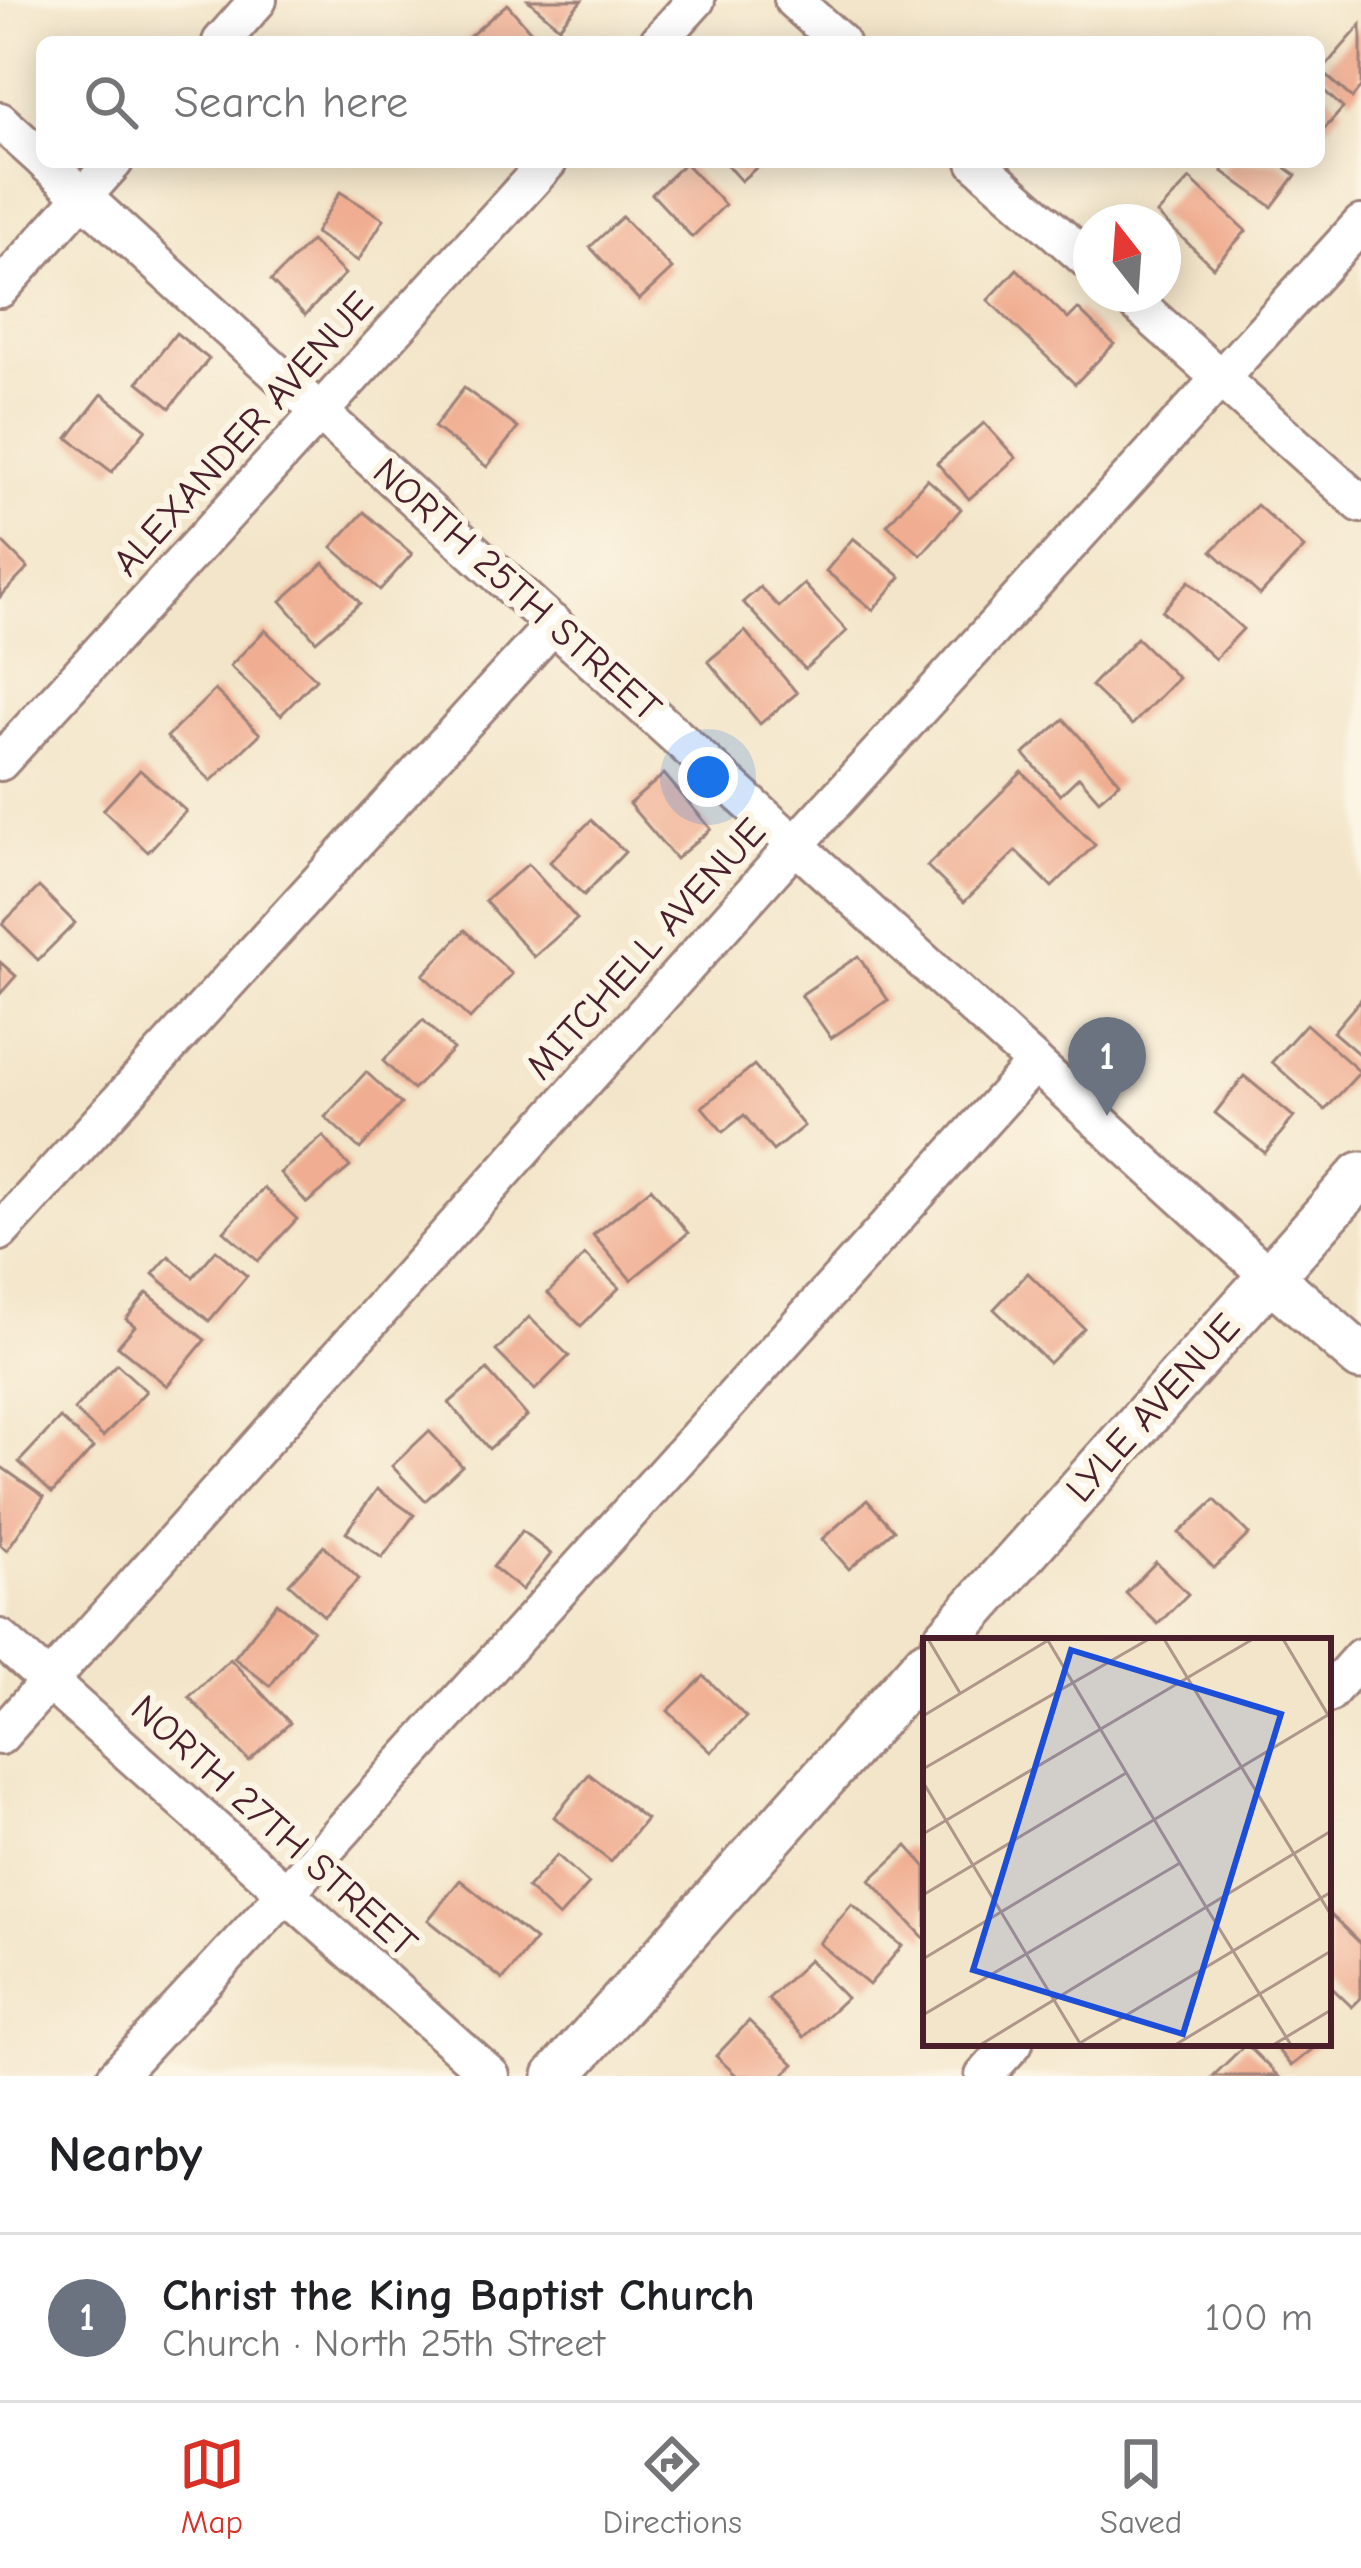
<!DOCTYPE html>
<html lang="en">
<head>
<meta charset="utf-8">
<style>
	body { margin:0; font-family:"Comic Neue",sans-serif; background:#f6f6f6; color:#202124 }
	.compass { position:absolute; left:1073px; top:204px; width:108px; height:108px; border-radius:50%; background:#fff; box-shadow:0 6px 30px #0003; rotate:343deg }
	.you { position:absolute; left:708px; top:777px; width:42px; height:42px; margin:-30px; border:9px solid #fff; border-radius:50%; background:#1a73e8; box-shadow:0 0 0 18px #1a73e833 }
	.badge { display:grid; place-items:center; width:78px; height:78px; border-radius:50%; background:#d93025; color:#fff; font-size:39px; font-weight:700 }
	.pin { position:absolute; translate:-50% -99px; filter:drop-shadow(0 3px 6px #0008) }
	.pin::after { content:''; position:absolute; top:63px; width:42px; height:36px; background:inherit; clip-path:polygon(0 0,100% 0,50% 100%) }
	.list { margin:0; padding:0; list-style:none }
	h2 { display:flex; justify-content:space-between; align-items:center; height:156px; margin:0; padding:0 48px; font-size:51px }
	h2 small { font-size:39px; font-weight:400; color:#757577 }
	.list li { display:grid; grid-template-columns:78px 1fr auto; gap:36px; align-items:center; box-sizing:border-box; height:168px; padding:0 48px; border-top:3px solid #e0e0e0 }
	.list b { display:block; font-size:45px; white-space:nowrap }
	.list p { margin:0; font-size:39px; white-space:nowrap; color:#757577 }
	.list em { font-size:39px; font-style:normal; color:#757577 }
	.icon { flex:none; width:66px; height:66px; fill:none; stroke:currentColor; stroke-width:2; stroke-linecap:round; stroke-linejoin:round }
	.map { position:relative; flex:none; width:1361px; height:2076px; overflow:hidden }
	.search { position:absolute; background:#fff; box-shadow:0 6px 30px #0003; left:36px; right:36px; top:36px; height:132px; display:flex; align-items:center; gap:30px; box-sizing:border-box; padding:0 42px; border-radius:18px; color:#757577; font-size:45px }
	.sheet { height:324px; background:#fff }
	nav { display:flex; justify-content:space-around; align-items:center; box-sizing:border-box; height:168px; border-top:3px solid #e0e0e0; background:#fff; font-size:33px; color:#757577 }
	nav a { display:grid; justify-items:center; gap:6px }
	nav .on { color:#d93025 }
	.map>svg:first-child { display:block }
	.building { fill:#f0ad91 }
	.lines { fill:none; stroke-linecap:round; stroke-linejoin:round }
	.minor-casing { stroke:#9e827a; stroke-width:42 }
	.major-casing { stroke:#9e827a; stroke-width:51 }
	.minor { stroke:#fff; stroke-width:36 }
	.major { stroke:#fff; stroke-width:45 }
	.labels { text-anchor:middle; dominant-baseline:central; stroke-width:12; stroke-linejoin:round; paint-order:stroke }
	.street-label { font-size:39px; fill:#4a1f2b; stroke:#fcf5e5 }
	.inset-road { fill:none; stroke:#af968a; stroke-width:3 }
	.view { fill:#1d4ed8; fill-opacity:0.15; stroke:#1d4ed8; stroke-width:6 }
	.inset-edge { fill:none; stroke:#4a1f2b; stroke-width:6 }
</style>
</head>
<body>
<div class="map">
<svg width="1361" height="2076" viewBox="0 0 1361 2076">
	<rect width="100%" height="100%" fill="#fcf5e5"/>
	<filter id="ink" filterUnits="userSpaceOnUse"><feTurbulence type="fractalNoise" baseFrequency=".00833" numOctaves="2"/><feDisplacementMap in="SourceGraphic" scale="24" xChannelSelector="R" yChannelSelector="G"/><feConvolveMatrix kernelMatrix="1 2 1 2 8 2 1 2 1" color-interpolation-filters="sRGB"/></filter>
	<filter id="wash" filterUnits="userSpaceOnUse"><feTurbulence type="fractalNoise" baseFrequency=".004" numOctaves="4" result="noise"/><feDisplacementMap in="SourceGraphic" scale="48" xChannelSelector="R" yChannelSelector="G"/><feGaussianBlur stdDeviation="2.7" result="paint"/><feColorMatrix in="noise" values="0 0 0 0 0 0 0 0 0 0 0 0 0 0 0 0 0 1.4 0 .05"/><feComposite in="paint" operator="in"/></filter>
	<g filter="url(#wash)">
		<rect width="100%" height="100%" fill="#f3e5c9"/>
		<g id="blocks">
			<g class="building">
				<path d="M528 0H582L559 27Z"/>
				<path d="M507 4 540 42H463Z"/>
				<path d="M1361 25V87L1352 98 1321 71Z"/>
				<path d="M1319 86 1343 108 1319 135Z"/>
				<path d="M724 162H763L741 181Z"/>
				<path d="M1229 162H1278L1296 175 1272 207 1222 171Z"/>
				<path d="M685 163 725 205 692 237 652 194Z"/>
				<path d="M1190 179 1246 231 1213 267 1157 214Z"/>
				<path d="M340 192 384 219 358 261 315 233Z"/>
				<path d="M622 217 672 269 639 300 590 247Z"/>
				<path d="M311 241 345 274 305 315 271 281Z"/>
				<path d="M1017 269 1068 319 1078 309 1114 344 1075 384 988 300Z"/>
				<path d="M176 333 209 359 170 408 138 382Z"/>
				<path d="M464 388 518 428 487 467 434 427Z"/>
				<path d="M102 394 146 429 112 472 68 438Z"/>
				<path d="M984 423 1016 458 969 499 937 463Z"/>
				<path d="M927 479 961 509 921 555 887 525Z"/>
				<path d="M1257 505 1304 548 1260 595 1212 551Z"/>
				<path d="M364 512 412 554 380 590 332 547Z"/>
				<path d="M853 538 901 577 873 610 826 571Z"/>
				<path d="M0 540 28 568 0 597Z"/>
				<path d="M324 563 360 603 316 641 281 601Z"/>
				<path d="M1189 581 1243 629 1215 659 1162 611Z"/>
				<path d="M804 584 847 631 805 669 743 602 760 587 779 607Z"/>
				<path d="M265 630 316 679 281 715 230 666Z"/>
				<path d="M745 631 797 693 760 724 708 661Z"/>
				<path d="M1137 638 1178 678 1132 725 1091 686Z"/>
				<path d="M215 690 260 734 211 781 167 737Z"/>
				<path d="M1064 719 1120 782 1099 800 1079 777 1060 795 1024 754Z"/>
				<path d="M140 770 186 811 148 852 103 810Z"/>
				<path d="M1022 772 1095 845 1052 887 1016 851 964 902 927 866Z"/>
				<path d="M664 774 711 829 676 859 629 804Z"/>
				<path d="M591 820 625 852 584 895 550 862Z"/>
				<path d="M528 864 577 919 534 957 485 901Z"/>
				<path d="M39 887 75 923 38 960 2 924Z"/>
				<path d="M465 930 512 974 470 1019 423 975Z"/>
				<path d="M858 956 888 1000 831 1038 801 995Z"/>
				<path d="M0 962 16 976 0 994Z"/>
				<path d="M1361 999V1056L1333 1032Z"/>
				<path d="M423 1020 453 1049 413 1090 383 1061Z"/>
				<path d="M1306 1024 1360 1072 1325 1110 1272 1062Z"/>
				<path d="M754 1065 804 1126 773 1151 744 1115 723 1132 702 1107Z"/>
				<path d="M366 1072 401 1104 360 1149 325 1117Z"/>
				<path d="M1244 1076 1294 1117 1265 1153 1215 1113Z"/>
				<path d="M323 1136 350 1167 307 1203 280 1173Z"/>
				<path d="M264 1188 297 1219 258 1261 224 1231Z"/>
				<path d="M651 1188 688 1233 631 1280 593 1235Z"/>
				<path d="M216 1250 247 1276 209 1321 153 1274 169 1256 193 1277Z"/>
				<path d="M585 1255 619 1288 581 1326 548 1293Z"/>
				<path d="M1028 1273 1084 1328 1049 1363 994 1309Z"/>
				<path d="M147 1293 205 1340 167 1386 118 1346 135 1326 126 1319Z"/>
				<path d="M529 1317 569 1356 535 1390 496 1351Z"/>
				<path d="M117 1364 146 1391 103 1437 74 1410Z"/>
				<path d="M487 1370 527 1416 489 1449 449 1403Z"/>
				<path d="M60 1418 93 1448 52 1493 19 1462Z"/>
				<path d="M429 1431 462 1466 425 1501 392 1466Z"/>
				<path d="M0 1466 44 1497 7 1550 0 1545Z"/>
				<path d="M377 1489 414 1515 382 1558 346 1532Z"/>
				<path d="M867 1500 894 1530 849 1569 822 1539Z"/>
				<path d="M1215 1500 1249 1534 1214 1568 1179 1533Z"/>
				<path d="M522 1531 551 1554 522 1590 493 1567Z"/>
				<path d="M324 1546 359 1579 324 1616 289 1584Z"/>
				<path d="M1156 1562 1188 1594 1158 1624 1126 1593Z"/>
				<path d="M277 1603 313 1630 270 1686 234 1658Z"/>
				<path d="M230 1659 290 1723 249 1761 189 1697Z"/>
				<path d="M704 1676 746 1717 711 1752 668 1711Z"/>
				<path d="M589 1774 646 1819 611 1862 554 1817Z"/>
				<path d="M907 1846 926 1867V1940L870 1880Z"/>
				<path d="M557 1855 589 1884 559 1917 527 1888Z"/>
				<path d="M460 1880 535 1940 503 1980 428 1920Z"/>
				<path d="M852 1904 902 1946 869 1985 819 1943Z"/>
				<path d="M1330 1914 1361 1944V1998L1352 2007 1328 1984V1917Z"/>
				<path d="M809 1960 846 1998 804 2037 768 1999Z"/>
				<path d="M749 2021 794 2064 782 2076H737L716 2056Z"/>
				<path d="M1272 2043H1320L1291 2066Z"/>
				<path d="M1246 2044 1278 2076H1213Z"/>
			</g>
		</g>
	</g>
	<g filter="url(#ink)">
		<use href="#blocks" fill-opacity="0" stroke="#9e827a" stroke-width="3"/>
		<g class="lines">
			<g class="minor-casing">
				<g id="minor">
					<path d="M793 0 840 42"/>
					<path d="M221 42 258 0"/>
					<path d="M658 42 696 0"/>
					<path d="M0 121 42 159"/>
					<path d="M45 162 1270 1277"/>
					<path d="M976 162 1091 263"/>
					<path d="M0 289 114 162"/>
					<path d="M1126 294 1361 504"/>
					<path d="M0 762 548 162"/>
					<path d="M0 1232 554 624"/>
					<path d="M0 1638 491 2076"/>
					<path d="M1328 1694 1361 1657"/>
					<path d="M0 1736 796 844 1361 224"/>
					<path d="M116 2076 286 1893 1035 1063"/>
					<path d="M984 2076 1014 2043"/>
				</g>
			</g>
			<g class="major-casing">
				<g id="major">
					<path d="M1270 1277 1361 1357"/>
					<path d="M945 1641 1361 1175"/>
					<path d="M557 2076 926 1663"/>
				</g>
			</g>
			<use href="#minor" class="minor"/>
			<use href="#major" class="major"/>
		</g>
	</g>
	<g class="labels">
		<g class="street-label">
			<text transform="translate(243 434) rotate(-48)">ALEXANDER AVENUE</text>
			<text transform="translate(517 590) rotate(42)">NORTH 25TH STREET</text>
			<text transform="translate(646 949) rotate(-48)">MITCHELL AVENUE</text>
			<text transform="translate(1153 1408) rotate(-48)">LYLE AVENUE</text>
			<text transform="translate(274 1826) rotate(42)">NORTH 27TH STREET</text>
		</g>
	</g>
	<g transform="translate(923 1638)">
		<rect width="408" height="408" fill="#f3e5c9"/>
		<path class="inset-road" d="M5 1 37 55M124 1 283 269M241 1 408 277M360 1 408 82M0 78 124 3M0 131 226 1M0 144 158 407M0 196 330 1M0 257 203 135M283 269 368 407M0 321 408 75M0 377 257 225M157 405 408 254M57 407 408 193M252 407 408 313M350 407 408 372"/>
		<path class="view" d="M148 12 358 76 260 396 50 332Z"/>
		<rect width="408" height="408" class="inset-edge"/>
	</g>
</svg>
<svg class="compass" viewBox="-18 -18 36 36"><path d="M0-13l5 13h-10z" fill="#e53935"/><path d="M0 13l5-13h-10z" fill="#757577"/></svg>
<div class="you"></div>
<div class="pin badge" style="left:1107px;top:1116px;background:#6b7280">1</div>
<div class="search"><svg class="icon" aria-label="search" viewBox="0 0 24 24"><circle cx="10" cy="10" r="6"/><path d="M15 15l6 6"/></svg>Search here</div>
</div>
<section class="sheet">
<h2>Nearby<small></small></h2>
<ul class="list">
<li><span class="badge" style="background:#6b7280">1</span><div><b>Christ the King Baptist Church</b><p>Church · North 25th Street</p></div><em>100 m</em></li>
</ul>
</section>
<nav>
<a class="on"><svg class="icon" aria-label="map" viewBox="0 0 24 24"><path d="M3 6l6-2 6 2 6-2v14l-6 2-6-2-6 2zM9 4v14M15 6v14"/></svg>Map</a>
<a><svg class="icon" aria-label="directions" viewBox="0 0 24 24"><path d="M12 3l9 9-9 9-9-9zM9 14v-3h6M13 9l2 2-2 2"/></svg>Directions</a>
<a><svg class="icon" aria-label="saved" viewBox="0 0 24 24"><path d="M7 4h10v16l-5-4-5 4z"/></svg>Saved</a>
</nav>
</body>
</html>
